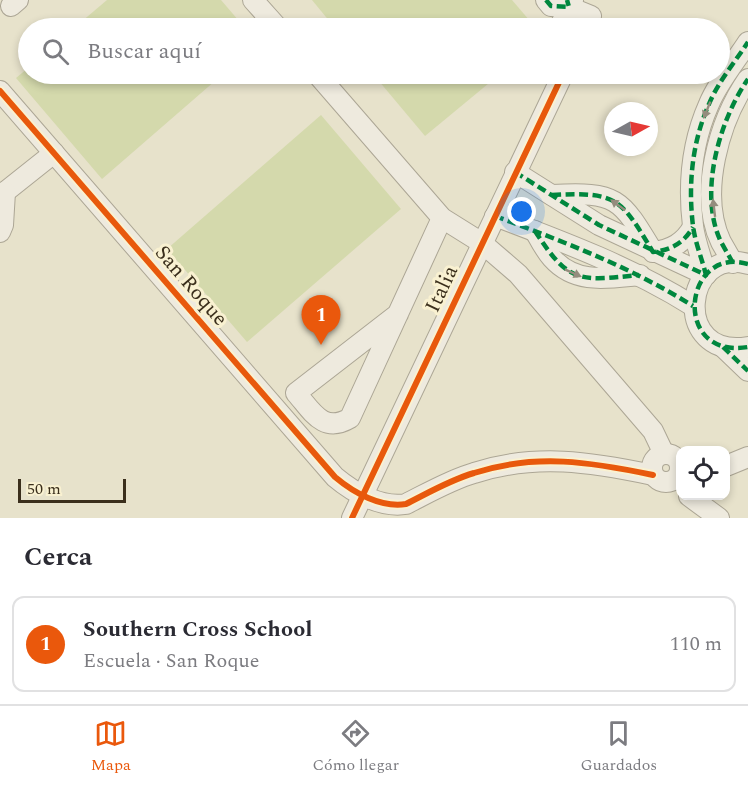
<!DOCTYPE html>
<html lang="es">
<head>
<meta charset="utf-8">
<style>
	body { margin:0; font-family:Spectral,serif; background:#f7f7f7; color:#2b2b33 }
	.controls { position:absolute; right:18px; bottom:18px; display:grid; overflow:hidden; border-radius:12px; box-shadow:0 3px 9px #0003 }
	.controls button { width:54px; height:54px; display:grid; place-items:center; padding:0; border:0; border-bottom:2px solid #e1e1e2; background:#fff; color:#2b2b33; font:30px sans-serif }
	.compass { position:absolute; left:604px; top:102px; width:54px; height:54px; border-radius:50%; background:#fff; box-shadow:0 3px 9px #0003; rotate:82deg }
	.scale { position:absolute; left:18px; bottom:15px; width:108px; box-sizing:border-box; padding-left:6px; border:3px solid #3b2f1c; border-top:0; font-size:16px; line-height:21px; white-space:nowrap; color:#3b2f1c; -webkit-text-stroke:4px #f9f1d1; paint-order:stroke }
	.you { position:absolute; left:522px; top:212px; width:21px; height:21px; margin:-15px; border:4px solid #fff; border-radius:50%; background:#1a73e8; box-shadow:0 0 0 9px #1a73e833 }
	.badge { display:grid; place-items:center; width:39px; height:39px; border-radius:50%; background:#ea580c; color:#fff; font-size:20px; font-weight:700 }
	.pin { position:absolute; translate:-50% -50px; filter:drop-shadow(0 2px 3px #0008) }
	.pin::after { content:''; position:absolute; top:32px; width:21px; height:18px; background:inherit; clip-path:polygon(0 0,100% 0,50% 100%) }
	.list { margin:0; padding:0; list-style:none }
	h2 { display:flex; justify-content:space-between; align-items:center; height:78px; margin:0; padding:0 24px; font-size:26px }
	h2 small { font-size:20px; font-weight:400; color:#7c7c81 }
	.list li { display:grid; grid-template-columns:39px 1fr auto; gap:18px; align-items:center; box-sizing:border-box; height:96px; margin:0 12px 12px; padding:0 12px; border:2px solid #e1e1e2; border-radius:12px }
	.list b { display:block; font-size:22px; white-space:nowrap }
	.list p { margin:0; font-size:20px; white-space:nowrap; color:#7c7c81 }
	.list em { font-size:20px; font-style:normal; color:#7c7c81 }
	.icon { flex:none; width:33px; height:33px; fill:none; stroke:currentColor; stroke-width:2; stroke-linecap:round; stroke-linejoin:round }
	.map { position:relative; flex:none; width:748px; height:518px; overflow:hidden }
	.search { position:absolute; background:#fff; box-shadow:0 3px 9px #0003; left:18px; right:18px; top:18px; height:66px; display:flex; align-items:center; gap:15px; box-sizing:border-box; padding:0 21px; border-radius:33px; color:#7c7c81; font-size:22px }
	.sheet { height:186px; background:#fff }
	nav { display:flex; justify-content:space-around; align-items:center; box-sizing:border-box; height:84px; border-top:2px solid #e1e1e2; background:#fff; font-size:16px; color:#7c7c81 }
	nav a { display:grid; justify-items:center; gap:3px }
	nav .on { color:#ea580c }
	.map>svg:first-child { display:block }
	.green { fill:#d4d9ac }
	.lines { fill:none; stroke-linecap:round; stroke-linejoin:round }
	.minor-casing { stroke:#aca695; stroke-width:22 }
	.minor { stroke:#eeeade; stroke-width:20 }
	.quiet { stroke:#00873e; stroke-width:4.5; stroke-dasharray:9 4.5; stroke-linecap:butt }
	.cycleway-casing { stroke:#f9f1d1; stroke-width:10 }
	.cycleway { stroke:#e8590c; stroke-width:6 }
	.oneway { fill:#948c7d }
	.labels { text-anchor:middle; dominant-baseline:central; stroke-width:6; stroke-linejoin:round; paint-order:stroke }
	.street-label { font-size:21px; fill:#3b2f1c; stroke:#f9f1d1 }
</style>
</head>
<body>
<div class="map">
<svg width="748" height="518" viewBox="0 0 748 518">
	<rect width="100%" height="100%" fill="#e7e2cb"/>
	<g class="green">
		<path d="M107 0H221L245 28H74Z"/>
		<path d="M312 0H512L536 28H335Z"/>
		<path d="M28 68V74H223L102 179 16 78Z"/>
		<path d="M373 74H500L425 136Z"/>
		<path d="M321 115 401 209 247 342 167 249Z"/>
	</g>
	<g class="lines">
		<g class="minor-casing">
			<g id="minor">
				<path d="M253 0 278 28"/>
				<path d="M546 0 551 6 569 7 591 16"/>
				<path d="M11 6 18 0"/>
				<path d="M559 28 573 0"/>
				<path d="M317 74 442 218 482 243 518 274 653 431 664 454"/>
				<path d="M0 91 335 477C354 493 381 508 406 504 428 493 450 480 474 473 536 453 591 462 653 475"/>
				<path d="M515 172 599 225 706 275C702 259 695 242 693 226 688 185 692 142 709 104 718 82 735 62 748 42"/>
				<path d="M0 193 5 192 54 153"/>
				<path d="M552 195C617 192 620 197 653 252 671 250 684 243 693 227"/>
				<path d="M495 216C564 242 631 267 693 306"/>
				<path d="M535 231C540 240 545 250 552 258 576 285 608 278 640 275"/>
				<path d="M0 232 3 225 5 192"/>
				<path d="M733 263C729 256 725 249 721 242 698 194 719 121 748 79"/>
				<path d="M748 264C683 245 671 360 748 347"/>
				<path d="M398 314 296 393C312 411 323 434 350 418L442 218"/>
				<path d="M723 347 748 371"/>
				<circle cx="666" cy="468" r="14"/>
				<path d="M726 466 748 457"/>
				<path d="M689 496 719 518"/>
				<path d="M352 518 563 74"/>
			</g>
		</g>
		<use href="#minor" class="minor"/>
		<g class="quiet">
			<path d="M546 0 551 6 569 7 567 0"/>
			<path d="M515 172 599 225 706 275C702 259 695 242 693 226 688 185 692 142 709 104 718 82 735 62 748 42"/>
			<path d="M552 195C617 192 620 197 653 252 671 250 684 243 693 227"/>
			<path d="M495 216C564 242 631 267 693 306"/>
			<path d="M535 231C569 284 579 281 639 275"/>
			<path d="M733 263C729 256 725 249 721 242 698 194 719 121 748 79"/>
			<path d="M748 264C683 245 671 360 748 347"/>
			<path d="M723 347 748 371"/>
		</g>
		<g class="cycleway-casing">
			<g id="cycleway">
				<path d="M0 91 335 477C354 493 381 508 406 504 428 493 450 480 474 473 536 453 591 462 653 475"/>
				<path d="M352 518 563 74"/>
			</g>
		</g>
		<use href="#cycleway" class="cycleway"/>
	</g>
	<defs><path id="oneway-solid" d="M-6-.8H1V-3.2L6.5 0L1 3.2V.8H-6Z" transform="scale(1.5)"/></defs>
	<g class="oneway">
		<use href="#oneway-solid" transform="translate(707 110) rotate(112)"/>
		<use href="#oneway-solid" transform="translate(618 205) rotate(-144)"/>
		<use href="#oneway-solid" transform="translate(714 208) rotate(-97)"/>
		<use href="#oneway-solid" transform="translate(573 273) rotate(24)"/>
	</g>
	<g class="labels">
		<g class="street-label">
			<text transform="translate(191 286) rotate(49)">San Roque</text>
			<text transform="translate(442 289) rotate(-65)">Italia</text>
		</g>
	</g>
</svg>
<div class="controls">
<button><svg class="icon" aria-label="locate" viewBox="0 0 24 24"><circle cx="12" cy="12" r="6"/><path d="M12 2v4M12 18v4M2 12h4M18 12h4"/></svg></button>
</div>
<svg class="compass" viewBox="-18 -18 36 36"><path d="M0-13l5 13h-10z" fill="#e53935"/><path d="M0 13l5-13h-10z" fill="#7c7c81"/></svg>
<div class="scale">50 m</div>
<div class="you"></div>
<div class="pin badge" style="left:321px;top:345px">1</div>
<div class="search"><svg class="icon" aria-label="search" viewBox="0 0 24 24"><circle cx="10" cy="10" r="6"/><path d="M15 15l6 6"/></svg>Buscar aquí</div>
</div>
<section class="sheet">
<h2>Cerca<small></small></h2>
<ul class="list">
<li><span class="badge">1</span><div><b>Southern Cross School</b><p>Escuela · San Roque</p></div><em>110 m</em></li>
</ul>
</section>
<nav>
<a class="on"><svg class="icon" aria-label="map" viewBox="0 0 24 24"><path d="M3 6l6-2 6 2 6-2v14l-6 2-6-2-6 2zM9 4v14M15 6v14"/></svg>Mapa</a>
<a><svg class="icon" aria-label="directions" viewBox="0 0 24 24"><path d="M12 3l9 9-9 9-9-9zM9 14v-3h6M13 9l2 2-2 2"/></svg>Cómo llegar</a>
<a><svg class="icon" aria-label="saved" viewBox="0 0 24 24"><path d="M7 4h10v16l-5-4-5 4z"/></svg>Guardados</a>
</nav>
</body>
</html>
